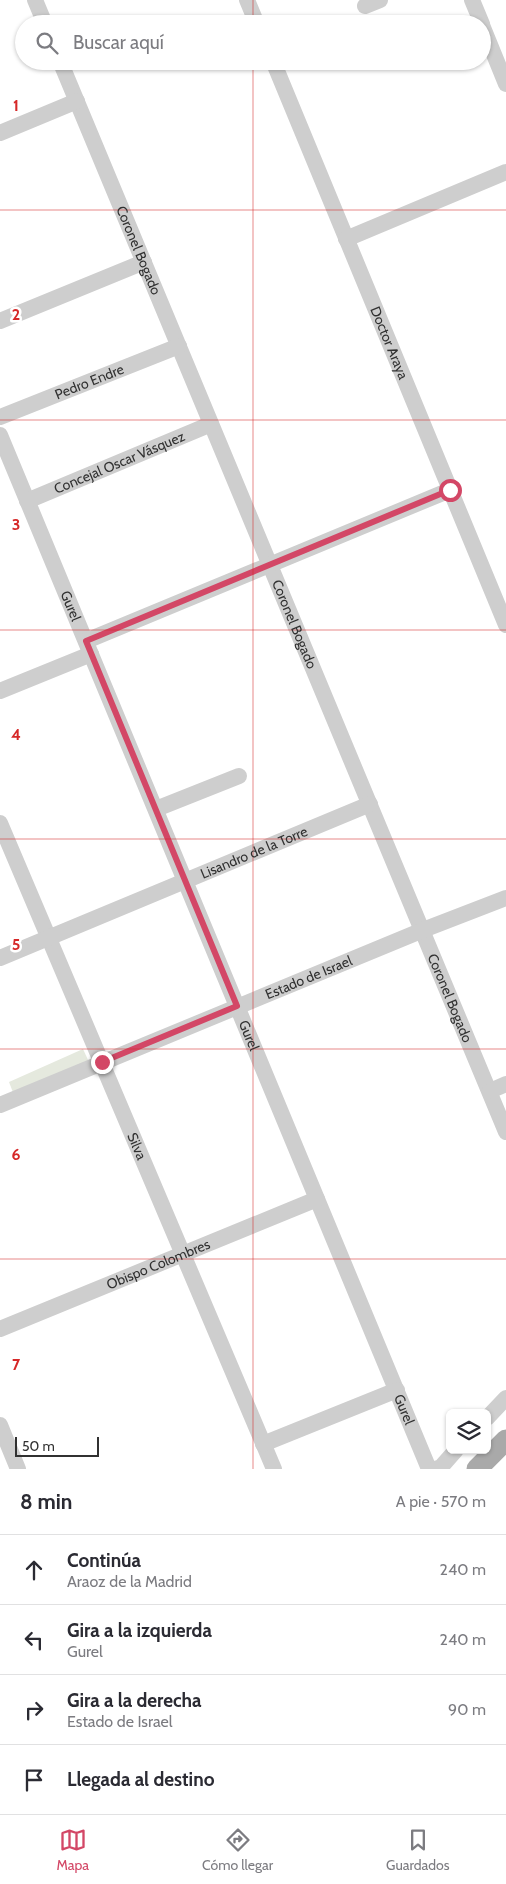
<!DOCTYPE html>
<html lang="es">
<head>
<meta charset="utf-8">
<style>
	body { margin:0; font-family:Cabin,sans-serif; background:#f7f7f7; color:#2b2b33 }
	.controls { position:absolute; right:15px; bottom:15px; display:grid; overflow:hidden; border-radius:8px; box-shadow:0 1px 4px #0004 }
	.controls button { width:45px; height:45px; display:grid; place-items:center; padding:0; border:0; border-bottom:1px solid #e1e1e2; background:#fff; color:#2b2b33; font:25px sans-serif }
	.scale { position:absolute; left:15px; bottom:12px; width:84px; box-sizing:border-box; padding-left:5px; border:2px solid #313131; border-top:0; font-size:14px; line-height:18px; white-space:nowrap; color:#313131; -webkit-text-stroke:4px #fff; paint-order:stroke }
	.stop { position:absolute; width:15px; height:15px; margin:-11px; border:4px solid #d34766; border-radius:50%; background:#fff }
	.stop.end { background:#d34766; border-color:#fff; box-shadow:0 1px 5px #0008 }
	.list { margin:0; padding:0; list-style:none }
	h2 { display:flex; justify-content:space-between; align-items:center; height:65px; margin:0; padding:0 20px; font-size:21px }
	h2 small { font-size:16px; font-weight:400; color:#7c7c81 }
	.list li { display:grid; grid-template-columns:32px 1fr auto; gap:15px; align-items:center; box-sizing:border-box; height:70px; padding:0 20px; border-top:1px solid #e1e1e2 }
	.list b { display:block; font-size:19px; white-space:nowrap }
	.list p { margin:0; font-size:16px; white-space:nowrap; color:#7c7c81 }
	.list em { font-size:16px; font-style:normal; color:#7c7c81 }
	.icon { flex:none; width:28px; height:28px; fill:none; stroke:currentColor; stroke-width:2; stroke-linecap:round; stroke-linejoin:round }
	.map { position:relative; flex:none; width:506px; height:1469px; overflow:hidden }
	.search { position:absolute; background:#fff; box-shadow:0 1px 4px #0004; left:15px; right:15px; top:15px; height:55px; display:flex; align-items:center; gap:12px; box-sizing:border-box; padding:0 18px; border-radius:28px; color:#7c7c81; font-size:19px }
	.sheet { height:345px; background:#fff }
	nav { display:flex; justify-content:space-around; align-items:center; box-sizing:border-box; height:70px; border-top:1px solid #e1e1e2; background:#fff; font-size:14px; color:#7c7c81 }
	nav a { display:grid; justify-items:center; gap:2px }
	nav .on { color:#d34766 }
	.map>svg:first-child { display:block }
	.green { fill:#e5e9de }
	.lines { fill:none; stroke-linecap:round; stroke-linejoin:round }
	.minor { stroke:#cecece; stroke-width:16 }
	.major { stroke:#a9a9a9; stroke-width:21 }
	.route { stroke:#d34766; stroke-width:6 }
	.grid { fill:none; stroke:#d62828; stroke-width:1; stroke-opacity:0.55 }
	.labels { text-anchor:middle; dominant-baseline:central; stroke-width:5; stroke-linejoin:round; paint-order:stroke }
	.street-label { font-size:14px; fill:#313131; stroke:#fff }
	.grid-label { font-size:16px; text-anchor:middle; font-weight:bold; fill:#d62828; stroke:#fff; stroke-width:5; stroke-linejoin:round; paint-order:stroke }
</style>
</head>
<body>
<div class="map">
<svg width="506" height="1469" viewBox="0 0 506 1469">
	<rect width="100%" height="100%" fill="#fff"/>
	<path class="green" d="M83 1049 89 1062 14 1095 9 1082Z"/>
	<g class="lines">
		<g class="minor">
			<path d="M35 0 45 24"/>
			<path d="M247 0 257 24"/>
			<path d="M472 0 482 24"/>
			<path d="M365 6 380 0"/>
			<path d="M482 25 506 84"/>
			<path id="s1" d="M60 61 506 1132"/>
			<path id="s2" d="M273 61 506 625"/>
			<path d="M0 133 77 101"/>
			<path d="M346 239 506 172"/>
			<path d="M0 321 144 262"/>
			<path id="s3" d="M0 417 179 346"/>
			<path id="s4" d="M0 435 429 1469"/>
			<path id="s5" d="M27 501 211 424"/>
			<path d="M86 641 450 490"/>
			<path d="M0 691 91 654"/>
			<path d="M156 809 239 776"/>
			<path id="s6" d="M0 823 274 1469"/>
			<path id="s7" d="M0 958 370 804"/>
			<path d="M490 1091 506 1084"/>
			<path id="s8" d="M0 1105 423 930 506 898"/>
			<path id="s9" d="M0 1329 317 1199"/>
			<path d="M487 1418 506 1398"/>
			<path d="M0 1425 18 1469"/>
			<path d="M263 1444 397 1390"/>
			<path d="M435 1469 441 1467 456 1450"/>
		</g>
		<path class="major" d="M477 1469 506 1440"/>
	</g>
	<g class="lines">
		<path class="route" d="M102 1062 237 1006 86 641 450 490"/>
	</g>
	<path class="grid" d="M253 0V24M253 61V1469M0 210H506M0 420H506M0 630H506M0 839H506M0 1049H506M0 1259H506"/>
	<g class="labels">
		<g class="street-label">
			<text stroke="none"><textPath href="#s1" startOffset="205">Coronel Bogado</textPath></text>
			<text stroke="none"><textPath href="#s2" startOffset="305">Doctor Araya</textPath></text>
			<text stroke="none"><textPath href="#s3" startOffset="96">Pedro Endre</textPath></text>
			<text stroke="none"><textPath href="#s5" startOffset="100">Concejal Oscar Vásquez</textPath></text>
			<text stroke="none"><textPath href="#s4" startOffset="185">Gurel</textPath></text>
			<text stroke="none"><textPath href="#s1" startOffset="610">Coronel Bogado</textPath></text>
			<text stroke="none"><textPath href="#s7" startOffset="275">Lisandro de la Torre</textPath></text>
			<text stroke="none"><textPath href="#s8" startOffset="334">Estado de Israel</textPath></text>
			<text stroke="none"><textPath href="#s1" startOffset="1015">Coronel Bogado</textPath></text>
			<text stroke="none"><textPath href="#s4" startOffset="650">Gurel</textPath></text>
			<text stroke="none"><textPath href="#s6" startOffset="351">Silva</textPath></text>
			<text stroke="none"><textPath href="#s9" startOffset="171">Obispo Colombres</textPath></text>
			<text stroke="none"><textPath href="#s4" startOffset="1055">Gurel</textPath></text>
		</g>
	</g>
	<g class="grid-label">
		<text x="16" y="111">1</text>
		<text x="16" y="320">2</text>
		<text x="16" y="530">3</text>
		<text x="16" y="740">4</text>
		<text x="16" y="950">5</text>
		<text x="16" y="1160">6</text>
		<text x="16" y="1370">7</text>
	</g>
</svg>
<div class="controls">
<button><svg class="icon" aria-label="layers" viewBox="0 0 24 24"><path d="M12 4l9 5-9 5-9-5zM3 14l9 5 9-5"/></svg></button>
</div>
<div class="scale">50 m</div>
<div class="stop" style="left:450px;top:490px"></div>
<div class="stop end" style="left:102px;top:1062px"></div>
<div class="search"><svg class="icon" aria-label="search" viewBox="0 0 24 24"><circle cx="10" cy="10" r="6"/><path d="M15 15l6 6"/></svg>Buscar aquí</div>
</div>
<section class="sheet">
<h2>8 min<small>A pie · 570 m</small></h2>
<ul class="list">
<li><svg class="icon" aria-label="ahead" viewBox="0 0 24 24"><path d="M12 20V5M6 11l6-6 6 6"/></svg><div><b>Continúa</b><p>Araoz de la Madrid</p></div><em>240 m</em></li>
<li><svg class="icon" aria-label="left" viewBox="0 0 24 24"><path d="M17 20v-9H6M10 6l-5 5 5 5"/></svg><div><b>Gira a la izquierda</b><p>Gurel</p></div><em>240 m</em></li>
<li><svg class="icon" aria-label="right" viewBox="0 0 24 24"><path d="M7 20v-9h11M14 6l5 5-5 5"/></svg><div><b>Gira a la derecha</b><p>Estado de Israel</p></div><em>90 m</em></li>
<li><svg class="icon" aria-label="arrive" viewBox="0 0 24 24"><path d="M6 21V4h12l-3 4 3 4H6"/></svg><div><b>Llegada al destino</b></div></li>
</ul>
</section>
<nav>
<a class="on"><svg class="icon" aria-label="map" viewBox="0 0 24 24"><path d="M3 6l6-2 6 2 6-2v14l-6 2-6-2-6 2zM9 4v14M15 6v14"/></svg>Mapa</a>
<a><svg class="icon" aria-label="directions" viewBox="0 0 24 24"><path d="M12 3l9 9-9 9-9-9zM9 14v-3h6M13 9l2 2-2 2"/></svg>Cómo llegar</a>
<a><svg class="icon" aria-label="saved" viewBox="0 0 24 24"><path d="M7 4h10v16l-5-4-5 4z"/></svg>Guardados</a>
</nav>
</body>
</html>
